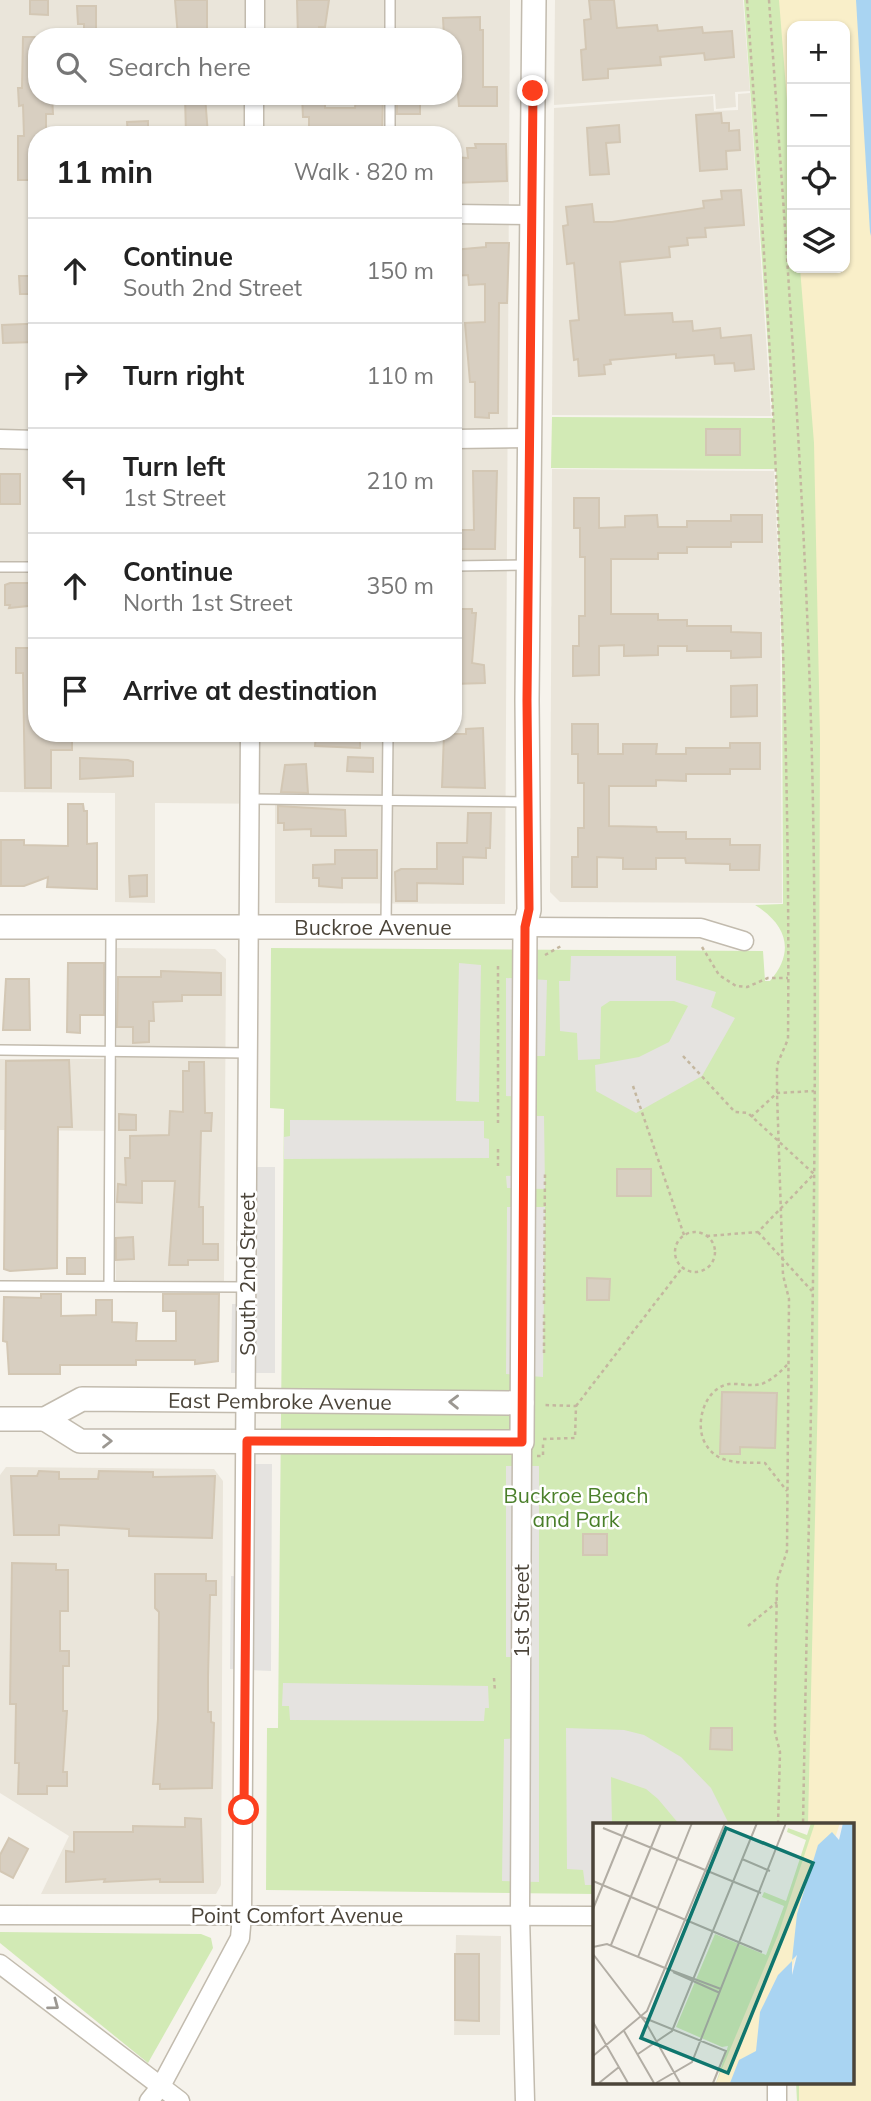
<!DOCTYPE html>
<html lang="en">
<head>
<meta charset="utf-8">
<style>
	body { margin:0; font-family:Mulish,sans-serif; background:#f6f6f6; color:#222 }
	.controls { position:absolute; right:21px; top:21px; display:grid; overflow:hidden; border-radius:14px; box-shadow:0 2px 5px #0004 }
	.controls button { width:63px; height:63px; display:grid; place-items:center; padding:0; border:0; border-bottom:2px solid #e0e0e0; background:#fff; color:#222; font:35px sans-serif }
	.stop { position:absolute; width:21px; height:21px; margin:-16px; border:5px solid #fc3f1d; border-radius:50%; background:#fff }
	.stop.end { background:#fc3f1d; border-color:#fff; box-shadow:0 2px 7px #0008 }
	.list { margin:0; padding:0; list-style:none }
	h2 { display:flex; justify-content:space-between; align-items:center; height:91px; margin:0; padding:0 28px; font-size:30px }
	h2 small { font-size:23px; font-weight:400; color:#767676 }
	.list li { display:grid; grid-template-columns:46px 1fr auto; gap:21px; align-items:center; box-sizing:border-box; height:105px; padding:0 28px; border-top:2px solid #e0e0e0 }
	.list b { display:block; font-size:26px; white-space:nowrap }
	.list p { margin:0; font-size:23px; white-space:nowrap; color:#767676 }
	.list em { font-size:23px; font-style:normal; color:#767676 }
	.icon { flex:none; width:38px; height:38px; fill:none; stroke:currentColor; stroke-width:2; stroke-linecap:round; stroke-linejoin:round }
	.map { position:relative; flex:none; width:871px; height:2101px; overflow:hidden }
	.search { position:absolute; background:#fff; box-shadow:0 2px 5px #0004; left:28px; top:28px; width:434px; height:77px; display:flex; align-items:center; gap:18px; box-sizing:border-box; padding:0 24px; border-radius:28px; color:#767676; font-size:26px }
	.panel { position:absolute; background:#fff; box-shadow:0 2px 5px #0004; left:28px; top:126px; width:434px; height:616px; border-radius:28px }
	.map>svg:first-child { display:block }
	.residential { fill:#eae5da; fill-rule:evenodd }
	.green { fill:#d2eab5; fill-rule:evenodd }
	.sand { fill:#f9efc9 }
	.parking { fill:#e5e3e0 }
	.water { fill:#a9d4f2 }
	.building { fill:#d8cfc1; stroke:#d3c7b4; stroke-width:2 }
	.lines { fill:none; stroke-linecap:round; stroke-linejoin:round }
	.service-casing { stroke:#c2bbae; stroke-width:12 }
	.minor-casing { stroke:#c2bbae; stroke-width:21 }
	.tertiary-casing { stroke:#c2bbae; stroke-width:26 }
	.path { stroke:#c4b79f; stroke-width:2.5; stroke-dasharray:3.5 3.5; stroke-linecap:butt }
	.service { stroke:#fff; stroke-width:9 }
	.minor { stroke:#fff; stroke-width:18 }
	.tertiary { stroke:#fff; stroke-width:23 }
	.oneway { stroke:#9c9892 }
	.route { stroke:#fc3f1d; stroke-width:9 }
	.labels { text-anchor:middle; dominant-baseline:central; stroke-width:5; stroke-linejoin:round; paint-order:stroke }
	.street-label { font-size:21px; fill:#4b4439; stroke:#fff }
	.park-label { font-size:21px; fill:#4a7f2a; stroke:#fff }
	.inset-road { fill:none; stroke:#b2ada4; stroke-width:2 }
	.view { fill:#0f766e; fill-opacity:0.15; stroke:#0f766e; stroke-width:3.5 }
	.inset-edge { fill:none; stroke:#4b4439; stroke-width:3.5 }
</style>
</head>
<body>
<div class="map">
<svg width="871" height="2101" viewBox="0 0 871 2101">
	<rect width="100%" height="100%" fill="#f6f3ec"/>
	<g class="residential">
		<path d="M0 0H510L505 904 275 903V804L155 803V903L115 902V793L0 792ZM37 37H453V96H37ZM37 135H453V733H37Z"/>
		<path d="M555 0H743L750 91 735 92 736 107 716 109 715 94 554 105Z"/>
		<path d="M750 93 771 416 552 415 554 108 713 96 714 111 738 110V94Z"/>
		<path d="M552 469 774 471 780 607 782 903 560 902 550 892Z"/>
		<path d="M117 948 215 949 226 959 224 1281 116 1280V1131L0 1130V1059H117Z"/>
		<path d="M6 1467 214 1469 223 1481 221 1885 216 1894H41L69 1836 0 1793V1475Z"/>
		<path d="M456 1935 501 1936 500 2035H454Z"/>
	</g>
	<g class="green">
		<path d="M744 0H871V2101H797L796 2082H852V1825H594V1894L266 1890 267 1728H278L284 1109 270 1108 271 948 763 951 765 981H770C796 951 786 924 755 905L783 904 782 649 776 469 551 468 552 417 773 418ZM792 26H845V268H792Z"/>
		<path d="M0 1932 201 1934 211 1938 213 1948 148 2063 0 1943Z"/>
	</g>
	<path class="sand" d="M779 0H871V2101H799V2082H852V1825L808 1824 818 1389 820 737 814 443 800 268H845V26H792V164Z"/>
	<g class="parking">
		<path d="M571 956H676V980L716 992 711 1007 735 1018 702 1076 636 1113 596 1091 595 1065 639 1057 669 1042 688 1006 674 1001H610L601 1007 600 1059 578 1060 577 1033 560 1031 559 981H570Z"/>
		<path d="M459 963 481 965 479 1102 456 1101Z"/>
		<path d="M506 978 547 980 545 1056H524L523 1097 506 1096Z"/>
		<path d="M523 1116H544L545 1189 507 1188 506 1176 523 1175Z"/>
		<path d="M290 1120 484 1121V1138L489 1139V1158L284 1159V1137L290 1136Z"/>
		<path d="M247 1167H275V1373H231L232 1304H246Z"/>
		<path d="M507 1207H545L543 1377 506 1374Z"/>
		<path d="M246 1464H272L271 1671 230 1669 231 1576 246 1577Z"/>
		<path d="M506 1466H539V1882L502 1881 504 1739 520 1738V1657H506Z"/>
		<path d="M283 1683 488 1686 489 1708H485L484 1721 290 1720 289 1706H282Z"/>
		<path d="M566 1728 624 1730 644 1735 681 1757 711 1788 729 1824H679L658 1799 646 1789 611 1777 612 1824 594 1825V1885H585L583 1870 567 1869Z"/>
	</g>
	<path class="water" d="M856 0H871V236L870 232Z"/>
	<g class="building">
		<path d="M30 0H48V15L30 14Z"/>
		<path d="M175 0H207V37H178Z"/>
		<path d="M297 0H329L325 27H319L320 37H298Z"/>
		<path d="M589 0H614L617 28 657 25 658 31 702 27 703 33 732 31 734 57 705 60 704 53 660 57 661 65 608 69V78L583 80 581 50 586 49 584 20 591 19Z"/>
		<path d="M77 6H96V37H84V24H78Z"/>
		<path d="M480 17V30H483V87H497V106H459L453 37H444L443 18Z"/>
		<path d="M23 37H37V96H52L53 114H46V135H37V180H18V136H24L23 105 19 106 18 88H22Z"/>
		<path d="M185 96H205L208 135H186Z"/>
		<path d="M302 96H325V108H355L356 96H383L382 135 309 133V117H303Z"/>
		<rect x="397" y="101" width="23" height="13"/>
		<path d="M721 113 722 123H729V131L739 130 740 150 726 151 727 169 700 171 696 115Z"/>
		<path d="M148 121V135H128L127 122Z"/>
		<path d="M619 125 620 142 606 143 609 174 590 175 587 128Z"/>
		<path d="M475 144H506L507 181 453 183V157L468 158 467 148H476Z"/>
		<path d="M741 190 744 225 705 228 706 237 687 238 688 245 669 247 670 257 620 262 625 315 672 313 673 322 692 321 693 331 720 328 721 338 751 335 754 369 735 371 734 363 715 364 714 355 676 358V354L610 360 611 364 604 365 605 374 579 376 578 359 574 360 570 321 579 320 574 263 567 264 563 226 568 225 566 207 592 204 594 222H612L704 208 703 201 722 199 721 191Z"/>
		<path d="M486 243H509L507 303H499L498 413H489V418L475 417V382H470L465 323 485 322V284L469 285 468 275 453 276V250L486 247Z"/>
		<path d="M19 276H37V294H20Z"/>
		<path d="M25 324H34L35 342 3 343 2 325Z"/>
		<rect x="706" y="429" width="34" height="26"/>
		<path d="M473 471H497L495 549H457V530H474Z"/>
		<rect x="0" y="474" width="20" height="30"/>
		<path d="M574 498H599V528L625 527V516L657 515 658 527H687V521H731V515H762V542H731V547H687V553H658V559H611V614H658V620H687V626H731V632L761 633V657L731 658V651H687V646H658V655L624 656V645L599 646V675L573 676V646H579V616H585V557H580V528H574Z"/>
		<path d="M10 583H37V605L9 608 10 605H5V585Z"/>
		<path d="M453 609H472V613H476L472 663 484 665 485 683 453 684Z"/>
		<path d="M16 648H37V733H72V750H51V788H25L23 673H16Z"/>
		<path d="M757 685V716L731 717V686Z"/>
		<path d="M572 724H598V754H623V744H657L656 754H686V748H730V743H760V769H730V774H686V781L656 780V786H609V826L656 827 657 832H686V839H730V845H760L759 870H730V864L686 863 685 858H656V869H623V858L597 857V887H572V857H578V828H584V783H578V754H572Z"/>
		<path d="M483 728 485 788 442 787 444 734H466V729Z"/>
		<path d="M316 733H360V748L315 746Z"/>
		<path d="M348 757 373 758V772L347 771Z"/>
		<path d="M80 758 128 760 133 762V776L80 779Z"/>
		<path d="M306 764 308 793 281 792 285 765Z"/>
		<path d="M68 804H83L84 811H87V844L97 843V889L47 887 48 877 24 886H1V840H24V845L68 846Z"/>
		<path d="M278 806 345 810 346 836H311V829L284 830V823H278Z"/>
		<path d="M468 813H491L490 848H486V858L463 857V884L417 883V901H396L395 872 401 869H437V843H467Z"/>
		<path d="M335 850H377V878H342V888L319 886V878H313V865L335 864Z"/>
		<path d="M147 875V896L130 897 129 876Z"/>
		<path d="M68 963H104V1015H80V1033L67 1032Z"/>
		<path d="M161 971 221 973V995H182V1001L153 1002 154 1021H149V1042L133 1043V1027H117L118 977H161Z"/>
		<path d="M6 979H29L30 1030H3Z"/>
		<path d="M69 1060 72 1127H58L57 1268 10 1271 4 1269 6 1061Z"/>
		<path d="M189 1062H204L205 1113H212L211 1131H201L199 1207H203V1244H218V1260H188V1265H169L175 1181H142V1203L117 1202 118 1184 126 1185 125 1158H130V1136L169 1135 170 1111 183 1112V1071H189Z"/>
		<path d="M119 1114 136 1115V1130H119Z"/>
		<rect x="617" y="1169" width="34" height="27"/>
		<path d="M133 1237 134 1259 116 1260V1238Z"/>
		<rect x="67" y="1258" width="18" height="16"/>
		<path d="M587 1278 610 1279 609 1300H587Z"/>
		<path d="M41 1294H61V1316L96 1315V1300H112V1322L137 1323 136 1341H176V1311H163V1294H219L218 1361 195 1364V1360H136V1365H60V1374H9L7 1342 3 1341 4 1297 41 1298Z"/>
		<path d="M722 1392 777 1393 775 1448 740 1447V1454H720Z"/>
		<path d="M39 1471 59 1472V1479H98L99 1471 153 1472V1477L215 1476 212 1538 129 1536V1529L59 1525V1535H14L11 1476H37Z"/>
		<rect x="583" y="1534" width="24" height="21"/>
		<path d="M12 1563 56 1564V1570H68V1611H60V1651H69V1666H63V1711H67L63 1772H67V1786H47V1794H18L19 1763H15L16 1704H10Z"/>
		<path d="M155 1574H206V1581H216V1595H210L208 1677V1712H211V1722L214 1723 212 1788 160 1789V1784H153L158 1719 159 1612 155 1608Z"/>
		<path d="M711 1728H732V1750L710 1749Z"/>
		<path d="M185 1818 201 1819 203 1882H160V1879L104 1882 105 1879 66 1882V1851L74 1852V1832H133V1826L185 1827Z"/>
		<path d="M9 1838 28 1849 13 1878 0 1871V1855Z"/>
		<path d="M455 1954H479V2021L455 2020Z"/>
	</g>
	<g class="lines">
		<g class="service-casing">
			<g id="service">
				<path d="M390 37V0"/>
				<path d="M390 135V96"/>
				<path d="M453 566 528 565"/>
				<path d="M0 567H37"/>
				<path d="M251 799 528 802"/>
				<path d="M386 925 388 733"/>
				<path d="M0 1050 248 1053"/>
				<path d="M0 1286 247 1287"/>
				<path d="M109 1286 111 928"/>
			</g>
		</g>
		<g class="minor-casing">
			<g id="minor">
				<path d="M255 37V0"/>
				<path d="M254 135V96"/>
				<path d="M453 214 533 215"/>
				<path d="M0 439 37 440"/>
				<path d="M453 439 531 438"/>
				<path d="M525 927 701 928 744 941"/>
				<path d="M522 1442 520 1916 525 2101"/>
				<path d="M0 1915 594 1916"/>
				<path d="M0 1964 180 2101"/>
				<path d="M777 2082V2101"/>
				<path d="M149 2101 161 2086 240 1938 242 1915 250 733"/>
			</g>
		</g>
		<g class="tertiary-casing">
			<g id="tertiary">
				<path id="s1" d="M0 927H525"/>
				<path id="s2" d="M0 1419H45L82 1399 522 1403"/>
				<path d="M45 1419 80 1441 522 1442 525 927 529 910 527 700 534 0"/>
			</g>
		</g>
		<g class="path">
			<path d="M747 0C772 346 791 692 788 1039L777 1065V1093L783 1275 789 1299 787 1551 777 1581 775 1701V1732L780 1752 778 1825"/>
			<path d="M769 0C788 269 808 537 813 806 819 1146 809 1485 803 1825"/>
			<path d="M702 947 719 975 736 986 747 987 768 978H788"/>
			<path d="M545 955 563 945"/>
			<path d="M498 966V1123"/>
			<path d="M683 1056 735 1112 748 1113 814 1174 758 1232 707 1236"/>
			<path d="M633 1086 684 1235"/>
			<path d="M751 1117 777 1093 814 1091"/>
			<path d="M498 1149V1166"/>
			<path d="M758 1232 812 1291"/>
			<circle cx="695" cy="1252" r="20"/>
			<path d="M544 1304 545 1171"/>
			<path d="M544 1353V1311"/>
			<path d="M787 1365C781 1371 774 1378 766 1382 756 1388 740 1383 729 1384 705 1388 695 1422 704 1441 716 1466 741 1462 765 1463L787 1491"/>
			<path d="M576 1406 682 1268"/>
			<path d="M543 1439 575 1438 576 1406 543 1405"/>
			<path d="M537 1456H543V1444"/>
			<path d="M748 1626 777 1602"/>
			<path d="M494 1678 495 1692"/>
		</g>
		<use href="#service" class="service"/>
		<use href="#minor" class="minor"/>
		<use href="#tertiary" class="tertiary"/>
	</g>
	<defs><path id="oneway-chevron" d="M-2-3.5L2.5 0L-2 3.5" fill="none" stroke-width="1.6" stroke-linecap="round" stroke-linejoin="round" transform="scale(1.75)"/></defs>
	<g class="oneway">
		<use href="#oneway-chevron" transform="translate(454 1402) rotate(-179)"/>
		<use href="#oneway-chevron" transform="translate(107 1441)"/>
		<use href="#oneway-chevron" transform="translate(54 2005) rotate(37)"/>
	</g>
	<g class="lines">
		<path class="route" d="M244 1810 247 1441 522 1442 525 927 529 909 527 700 533 91"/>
	</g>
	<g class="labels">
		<g class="street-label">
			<text stroke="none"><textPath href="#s1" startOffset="373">Buckroe Avenue</textPath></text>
			<text transform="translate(247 1274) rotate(-90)">South 2nd Street</text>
			<text stroke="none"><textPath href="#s2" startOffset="285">East Pembroke Avenue</textPath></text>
			<text transform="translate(521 1611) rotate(-90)">1st Street</text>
			<text x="297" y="1915">Point Comfort Avenue</text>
		</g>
		<g class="park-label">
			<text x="576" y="1495">Buckroe Beach<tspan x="576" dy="24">and Park</tspan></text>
		</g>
	</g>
	<g transform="translate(593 1823)">
		<rect width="261" height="261" fill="#f6f3ec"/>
		<path d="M218 0H230L138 260H123L135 223 129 224 83 204 122 111 173 132 191 83 169 74 171 69 193 78 213 17 194 9 195 5 214 12Z" fill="#d2eab5"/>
		<path d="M222 0H247L170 232 142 260H123L185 112Z" fill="#f9efc9"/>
		<path d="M250 0H261V260H137L146 237 163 228 167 189 185 152 199 138V152L204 132 199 137 204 91 225 22 239 9 246 17Z" fill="#a9d4f2"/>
		<path class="inset-road" d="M10 5 168 70M149 36 177 48M0 58 169 129M0 86 35 0M18 122 68 0M0 124 14 121 72 145M0 131 53 200 87 260M45 134 99 0M80 149 127 170M128 166 72 145 132 0M49 194 133 228 120 260M0 199 35 260M31 208 61 260M45 231 79 208 164 0M0 233 54 188 72 145M6 260 26 244M63 260 99 239 193 0"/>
		<path class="view" d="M133 5 220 40 135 250 48 215Z"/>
		<rect width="261" height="261" class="inset-edge"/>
	</g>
</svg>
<div class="controls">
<button>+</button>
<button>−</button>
<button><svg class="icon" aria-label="locate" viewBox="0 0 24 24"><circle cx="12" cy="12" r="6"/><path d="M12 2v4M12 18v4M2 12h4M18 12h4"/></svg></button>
<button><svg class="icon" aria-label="layers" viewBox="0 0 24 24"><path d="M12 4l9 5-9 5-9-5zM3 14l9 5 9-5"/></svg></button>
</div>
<div class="stop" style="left:244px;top:1810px"></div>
<div class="stop end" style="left:533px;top:91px"></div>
<div class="search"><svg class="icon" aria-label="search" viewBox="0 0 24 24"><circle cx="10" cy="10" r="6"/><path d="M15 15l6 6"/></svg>Search here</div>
<section class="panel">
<h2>11 min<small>Walk · 820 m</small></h2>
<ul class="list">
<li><svg class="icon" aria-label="ahead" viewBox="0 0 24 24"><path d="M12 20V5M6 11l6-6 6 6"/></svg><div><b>Continue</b><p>South 2nd Street</p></div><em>150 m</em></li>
<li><svg class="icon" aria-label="right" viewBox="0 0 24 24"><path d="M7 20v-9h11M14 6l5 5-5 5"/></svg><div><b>Turn right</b></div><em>110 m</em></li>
<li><svg class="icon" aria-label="left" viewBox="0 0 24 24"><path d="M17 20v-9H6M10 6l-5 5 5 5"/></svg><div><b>Turn left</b><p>1st Street</p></div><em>210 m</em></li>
<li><svg class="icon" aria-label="ahead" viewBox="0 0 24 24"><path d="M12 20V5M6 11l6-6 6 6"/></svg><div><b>Continue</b><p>North 1st Street</p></div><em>350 m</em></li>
<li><svg class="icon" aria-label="arrive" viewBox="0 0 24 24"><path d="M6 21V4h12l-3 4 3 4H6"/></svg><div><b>Arrive at destination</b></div></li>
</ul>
</section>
</div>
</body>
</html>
